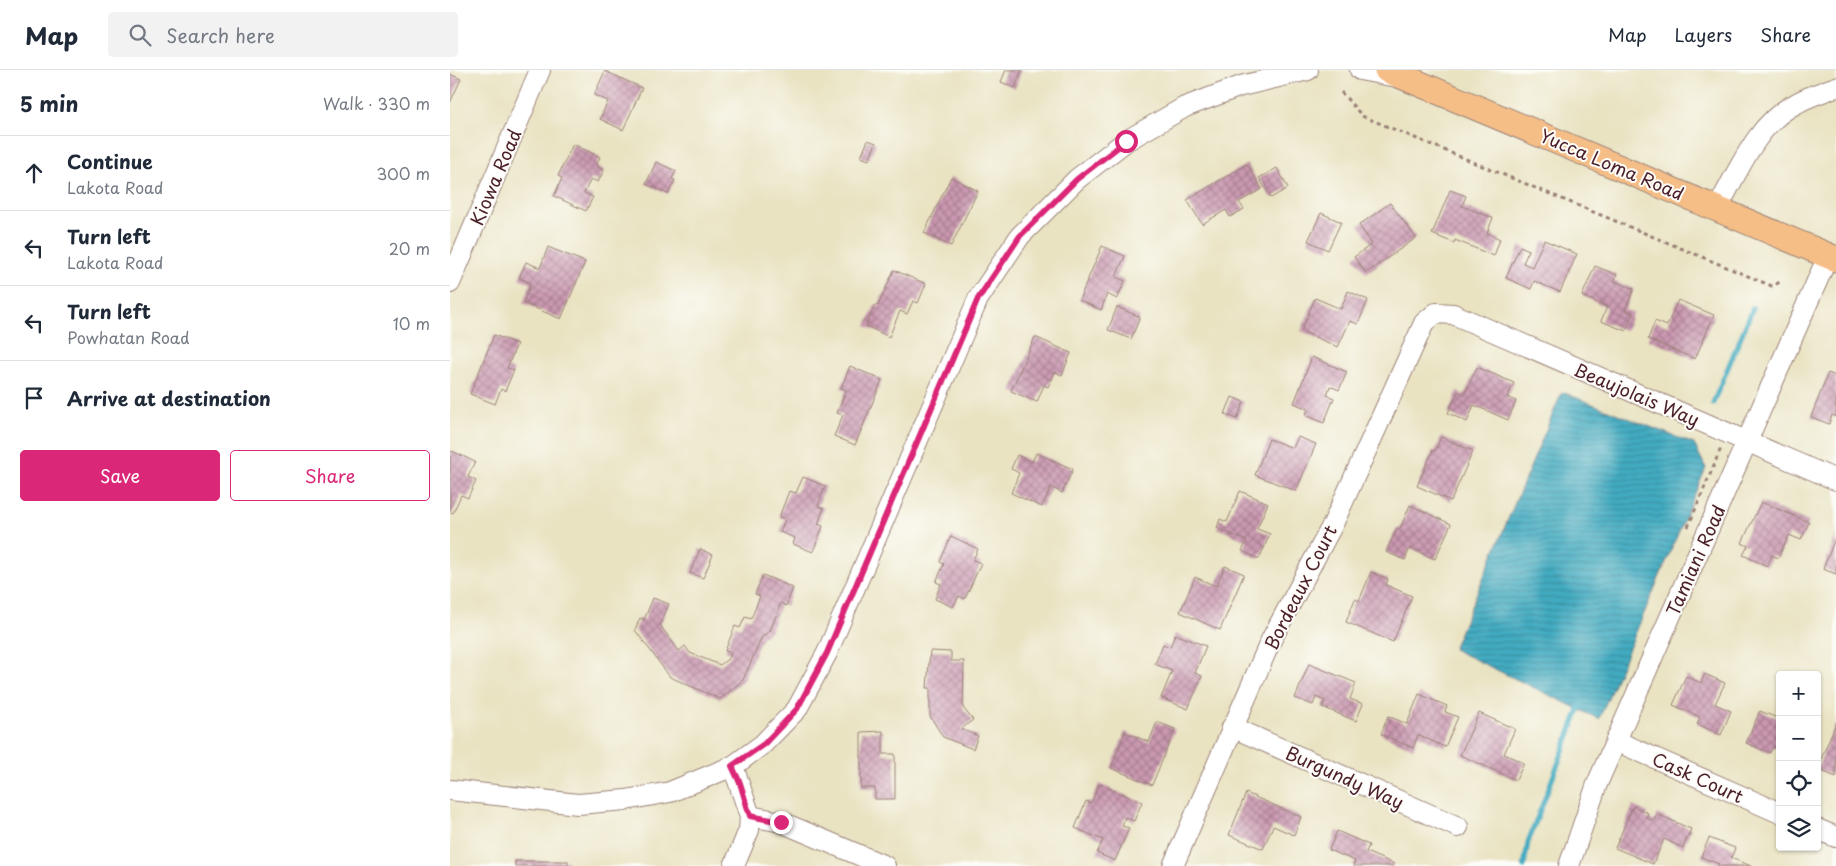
<!DOCTYPE html>
<html lang="en">
<head>
<meta charset="utf-8">
<style>
	body { margin:0; font-family:"Playpen Sans",sans-serif; background:#f2f2f3; color:#1f2937 }
	.controls { position:absolute; right:15px; bottom:15px; display:grid; overflow:hidden; border-radius:5px; box-shadow:0 1px 4px #0004 }
	.controls button { width:45px; height:45px; display:grid; place-items:center; padding:0; border:0; border-bottom:1px solid #e0e1e3; background:#fff; color:#1f2937; font:25px sans-serif }
	.stop { position:absolute; width:15px; height:15px; margin:-11px; border:4px solid #db2777; border-radius:50%; background:#fff }
	.stop.end { background:#db2777; border-color:#fff; box-shadow:0 1px 5px #0008 }
	.list { margin:0; padding:0; list-style:none }
	h2 { display:flex; justify-content:space-between; align-items:center; height:65px; margin:0; padding:0 20px; font-size:21px }
	h2 small { font-size:16px; font-weight:400; color:#747a83 }
	.list li { display:grid; grid-template-columns:32px 1fr auto; gap:15px; align-items:center; box-sizing:border-box; height:75px; padding:0 20px; border-top:1px solid #e0e1e3 }
	.list b { display:block; font-size:19px; white-space:nowrap }
	.list p { margin:0; font-size:16px; white-space:nowrap; color:#747a83 }
	.list em { font-size:16px; font-style:normal; color:#747a83 }
	.actions { display:flex; gap:10px; padding:15px 20px }
	.actions a { flex:1; padding:11px 0; border:1px solid #db2777; border-radius:5px; text-align:center; font-size:18px; color:#db2777 }
	.actions .main { background:#db2777; color:#fff }
	.icon { flex:none; width:28px; height:28px; fill:none; stroke:currentColor; stroke-width:2; stroke-linecap:round; stroke-linejoin:round }
	.map { position:relative; flex:none; width:1386px; height:796px; overflow:hidden }
	header { display:flex; align-items:center; gap:30px; box-sizing:border-box; height:70px; padding:0 25px; background:#fff; border-bottom:1px solid #e0e1e3 }
	header strong { font-size:24px }
	nav { display:flex; gap:28px; margin-inline-start:auto; font-size:18px }
	.search { width:350px; height:45px; background:#f2f2f3; display:flex; align-items:center; gap:12px; box-sizing:border-box; padding:0 18px; border-radius:5px; color:#747a83; font-size:19px }
	main { display:flex }
	aside { flex:1; background:#fff }
	.map>svg:first-child { display:block }
	.water { fill:url(#water-rules); stroke:#466576 }
	.lines { fill:none; stroke-linecap:round; stroke-linejoin:round }
	.stream { stroke:#42abc1; stroke-width:5 }
	.building { fill:url(#building-cross-hatch) }
	.minor-casing { stroke:#9a8176; stroke-width:22 }
	.major-casing { stroke:#9a8176; stroke-width:27 }
	.path { stroke:#9a8176; stroke-width:3; stroke-dasharray:4 4; stroke-linecap:butt }
	.minor { stroke:#fff; stroke-width:20 }
	.major { stroke:#f6be87; stroke-width:25 }
	.route { stroke:#db2777; stroke-width:6 }
	.labels { text-anchor:middle; dominant-baseline:central; stroke-width:4; stroke-linejoin:round; paint-order:stroke }
	.street-label { font-size:18px; fill:#4a1f2b; stroke:#fdfcf7 }
</style>
</head>
<body>
<header>
<strong>Map</strong>
<div class="search"><svg class="icon" aria-label="search" viewBox="0 0 24 24"><circle cx="10" cy="10" r="6"/><path d="M15 15l6 6"/></svg>Search here</div>
<nav><a>Map</a><a>Layers</a><a>Share</a></nav>
</header>
<main>
<aside>
<h2>5 min<small>Walk · 330 m</small></h2>
<ul class="list">
<li><svg class="icon" aria-label="ahead" viewBox="0 0 24 24"><path d="M12 20V5M6 11l6-6 6 6"/></svg><div><b>Continue</b><p>Lakota Road</p></div><em>300 m</em></li>
<li><svg class="icon" aria-label="left" viewBox="0 0 24 24"><path d="M17 20v-9H6M10 6l-5 5 5 5"/></svg><div><b>Turn left</b><p>Lakota Road</p></div><em>20 m</em></li>
<li><svg class="icon" aria-label="left" viewBox="0 0 24 24"><path d="M17 20v-9H6M10 6l-5 5 5 5"/></svg><div><b>Turn left</b><p>Powhatan Road</p></div><em>10 m</em></li>
<li><svg class="icon" aria-label="arrive" viewBox="0 0 24 24"><path d="M6 21V4h12l-3 4 3 4H6"/></svg><div><b>Arrive at destination</b></div></li>
</ul>
<div class="actions"><a class="main">Save</a><a>Share</a></div>
</aside>
<div class="map">
<svg width="1386" height="796" viewBox="0 0 1386 796">
	<defs>
		<pattern id="water-rules" width="6" height="5" patternUnits="userSpaceOnUse" patternTransform="scale(1.25)"><rect width="6" height="5" fill="#42abc1"/><path d="M0 2.5h6" fill="none" stroke="#398b9d"/></pattern>
		<pattern id="building-cross-hatch" width="8" height="8" patternUnits="userSpaceOnUse" patternTransform="scale(1.25)"><rect width="8" height="8" fill="#ca99b1"/><path d="M0 0l8 8M0 8l8-8" fill="none" stroke="#a67c90"/></pattern>
	</defs>
	<rect width="100%" height="100%" fill="#fdfcf7"/>
	<filter id="ink" filterUnits="userSpaceOnUse"><feTurbulence type="fractalNoise" baseFrequency=".02" numOctaves="2"/><feDisplacementMap in="SourceGraphic" scale="10" xChannelSelector="R" yChannelSelector="G"/><feConvolveMatrix kernelMatrix="1 2 1 2 8 2 1 2 1" color-interpolation-filters="sRGB"/></filter>
	<filter id="wash" filterUnits="userSpaceOnUse"><feTurbulence type="fractalNoise" baseFrequency=".0096" numOctaves="4" result="noise"/><feDisplacementMap in="SourceGraphic" scale="20" xChannelSelector="R" yChannelSelector="G"/><feGaussianBlur stdDeviation="1.12" result="paint"/><feColorMatrix in="noise" values="0 0 0 0 0 0 0 0 0 0 0 0 0 0 0 0 0 1.4 0 .05"/><feComposite in="paint" operator="in"/></filter>
	<g filter="url(#wash)">
		<rect width="100%" height="100%" fill="#e9e3c2"/>
		<path class="water" d="M1112 322 1244 374 1256 398 1149 649 1003 579Z"/>
		<g class="lines">
			<g class="stream">
				<path d="M1263 333 1303 238"/>
				<path d="M1074 796 1078 772 1131 634"/>
			</g>
		</g>
		<g id="blocks">
			<g class="building">
				<path d="M556 0H572L565 18 551 12Z"/>
				<path d="M155 1 192 18 173 60 150 49 158 31 144 25Z"/>
				<path d="M0 4 11 9 0 33Z"/>
				<path d="M418 70 426 73 419 90 411 87Z"/>
				<path d="M123 74 150 87 146 96 154 100 148 112 141 109 134 123 143 127 136 141 104 126 112 108 108 106Z"/>
				<path d="M206 92 226 101 222 109 225 110 218 124 196 114Z"/>
				<path d="M797 94 812 119 789 132 794 139 780 147 776 140 752 154 737 130Z"/>
				<path d="M827 98 838 118 821 128 809 108Z"/>
				<path d="M501 107 528 121 501 176 474 163Z"/>
				<path d="M1000 120 1016 126 1012 136 1043 148 1037 163 1050 169 1044 186 1005 170 1004 173 982 164Z"/>
				<path d="M940 133 966 168 916 203 904 187 922 174 909 155Z"/>
				<path d="M871 143 891 152 878 180 858 171Z"/>
				<path d="M1094 170 1127 184 1110 222 1084 211 1081 219 1056 208 1070 176 1079 180 1073 193 1082 197Z"/>
				<path d="M652 176 675 186 666 207 675 211 667 229 657 224 651 240 629 230Z"/>
				<path d="M98 177 135 192 111 249 73 233 81 213 69 208 76 192 90 198Z"/>
				<path d="M1145 196 1167 205 1164 211 1184 219 1175 240 1183 243 1176 261 1151 251 1157 237 1132 226Z"/>
				<path d="M444 200 476 214 468 233 463 231 457 244 450 241 439 267 416 256 425 235 428 236Z"/>
				<path d="M898 221 918 230 908 254 900 251 888 277 851 261 865 228 891 239Z"/>
				<path d="M1228 230 1264 245 1245 289 1198 269 1205 251 1217 256Z"/>
				<path d="M667 237 690 247 681 269 658 260Z"/>
				<path d="M44 265 67 274 57 298 64 300 55 321 51 319 45 334 20 324Z"/>
				<path d="M585 267 621 283 612 305 605 302 598 317 594 315 587 332 561 321Z"/>
				<path d="M862 287 897 302 889 320 880 316 877 325 884 328 874 353 856 345 858 339 844 333Z"/>
				<path d="M400 296 432 310 405 375 384 366 393 345 387 343 396 320 391 318Z"/>
				<path d="M1027 297 1064 313 1057 327 1066 331 1058 350 1024 335 1017 352 998 343 1008 321 1014 325Z"/>
				<path d="M1378 303 1386 306V347L1382 345 1379 354 1361 347Z"/>
				<path d="M782 327 794 332 787 349 775 344Z"/>
				<path d="M848 367 866 374 846 421 805 405 819 369 843 378Z"/>
				<path d="M991 367 1023 381 1001 431 967 416 983 380 985 381Z"/>
				<path d="M2 381 25 392 18 407 26 411 18 428 11 425 3 443 0 442V384Z"/>
				<path d="M586 383 623 399 612 423 601 417 592 437 561 423 569 403 561 399 567 385 582 392Z"/>
				<path d="M353 407 375 416 368 436 374 438 368 454 373 456 363 482 343 474 345 468 330 462 335 449 329 447 339 421 346 423Z"/>
				<path d="M790 421 818 433 807 459 820 464 809 489 792 481 797 471 767 458 770 449 777 452Z"/>
				<path d="M1311 432 1359 452 1351 470 1339 465 1328 488 1322 485 1317 496 1293 485 1298 476 1292 473Z"/>
				<path d="M960 435 1001 454 985 489 960 478 955 490 936 482 947 458 950 459Z"/>
				<path d="M501 466 528 479 523 490 531 493 515 529 509 526 503 537 485 529 491 514 486 512 494 494 490 492Z"/>
				<path d="M1386 466V504L1373 499Z"/>
				<path d="M250 479 263 485 253 508 240 503Z"/>
				<path d="M775 496 794 504 770 560 730 542 745 507 766 516Z"/>
				<path d="M921 502 938 509 936 515 962 526 943 572 896 552 905 529 909 531Z"/>
				<path d="M313 505 343 518 336 536 331 533 320 561 312 567 293 610 270 629 220 607 185 560 190 548 194 550 203 528 219 534 210 555 229 581 235 576 240 583 270 595 279 588 281 583 275 581 285 556 290 558 295 547 301 549 310 526 305 524Z"/>
				<path d="M725 564 756 576 745 603 752 606 738 639 711 628 722 601 705 594 713 574 720 577Z"/>
				<path d="M480 581 501 582V591H514L513 638 523 650 511 659 528 666 523 679 493 667 480 646V618H477Z"/>
				<path d="M859 594 906 613 900 629 913 634 906 651 872 637 875 631 866 627 863 635 845 628Z"/>
				<path d="M1255 604 1275 613 1265 634 1281 641 1271 665 1247 654 1250 647 1223 635 1236 606 1251 613Z"/>
				<path d="M969 624 997 636 995 642 1008 647 995 677 968 665 963 678 931 664 938 646 957 654Z"/>
				<path d="M1310 641 1330 649V680L1323 677 1320 683 1296 673Z"/>
				<path d="M1029 643 1065 659 1054 684 1074 693 1066 710 1010 685Z"/>
				<path d="M707 652 725 659 702 715 661 698 675 662 699 672Z"/>
				<path d="M1386 653V707L1367 699Z"/>
				<path d="M433 661V684H445V729H425V718H411V662Z"/>
				<path d="M649 714 692 732 684 751 675 747 672 756 679 758 665 791 647 783 653 770 625 758 636 731 641 733Z"/>
				<path d="M796 723 851 747 844 765 823 756 813 779 779 765Z"/>
				<path d="M1183 736 1198 743 1196 748 1204 751 1207 744 1241 759 1233 778 1214 769 1203 794 1165 778Z"/>
				<path d="M887 761 919 775 916 782 944 794 943 796H903L905 791 879 780Z"/>
				<path d="M1259 768 1285 778 1281 788 1301 796H1268L1269 794 1251 787Z"/>
				<rect x="65" y="791" width="53" height="5"/>
			</g>
		</g>
	</g>
	<g filter="url(#ink)">
		<use href="#blocks" fill-opacity="0" stroke="#9a8176" stroke-width="1"/>
		<g class="lines">
			<g class="minor-casing">
				<g id="minor">
					<path d="M910 0 952 8"/>
					<path d="M1267 139C1288 102 1307 52 1347 33 1359 26 1373 22 1386 17"/>
					<path d="M0 213 90 0"/>
					<path d="M782 657 1008 757"/>
					<path d="M1166 671 1330 743"/>
					<path d="M283 696 300 746 299 760 284 796"/>
					<path d="M0 720 128 734 176 730 220 722 283 696 313 674 347 639 377 583 528 229 570 166 627 109 676 71 735 37 791 16 858 0"/>
					<path d="M300 746 331 752 435 796"/>
					<path d="M1367 759 1386 767"/>
					<path d="M723 796 821 570 883 454 974 253 986 243 1003 244 1386 410"/>
					<path d="M1119 796 1147 714 1378 186"/>
				</g>
			</g>
			<g class="major-casing">
				<path id="major" d="M937 0 1386 189"/>
			</g>
			<g class="path">
				<path d="M891 22 912 46 1322 216 1332 211"/>
				<path d="M1238 457 1271 378"/>
			</g>
			<use href="#minor" class="minor"/>
			<use href="#major" class="major"/>
		</g>
	</g>
	<g class="lines" filter="url(#ink)">
		<path class="route" d="M331 752 300 746 290 713 282 696 314 674 347 639 377 583 528 229 570 166 627 109 676 71"/>
	</g>
	<g class="labels">
		<g class="street-label">
			<text transform="translate(1162 94) rotate(23)">Yucca Loma Road</text>
			<text transform="translate(45 107) rotate(-67)">Kiowa Road</text>
			<text transform="translate(1187 324) rotate(23)">Beaujolais Way</text>
			<text transform="translate(1245 490) rotate(-66)">Tamiani Road</text>
			<text transform="translate(850 517) rotate(-63)">Bordeaux Court</text>
			<text transform="translate(895 707) rotate(24)">Burgundy Way</text>
			<text transform="translate(1248 707) rotate(24)">Cask Court</text>
		</g>
	</g>
</svg>
<div class="controls">
<button>+</button>
<button>−</button>
<button><svg class="icon" aria-label="locate" viewBox="0 0 24 24"><circle cx="12" cy="12" r="6"/><path d="M12 2v4M12 18v4M2 12h4M18 12h4"/></svg></button>
<button><svg class="icon" aria-label="layers" viewBox="0 0 24 24"><path d="M12 4l9 5-9 5-9-5zM3 14l9 5 9-5"/></svg></button>
</div>
<div class="stop" style="left:676px;top:71px"></div>
<div class="stop end" style="left:331px;top:752px"></div>
</div>
</main>
</body>
</html>
